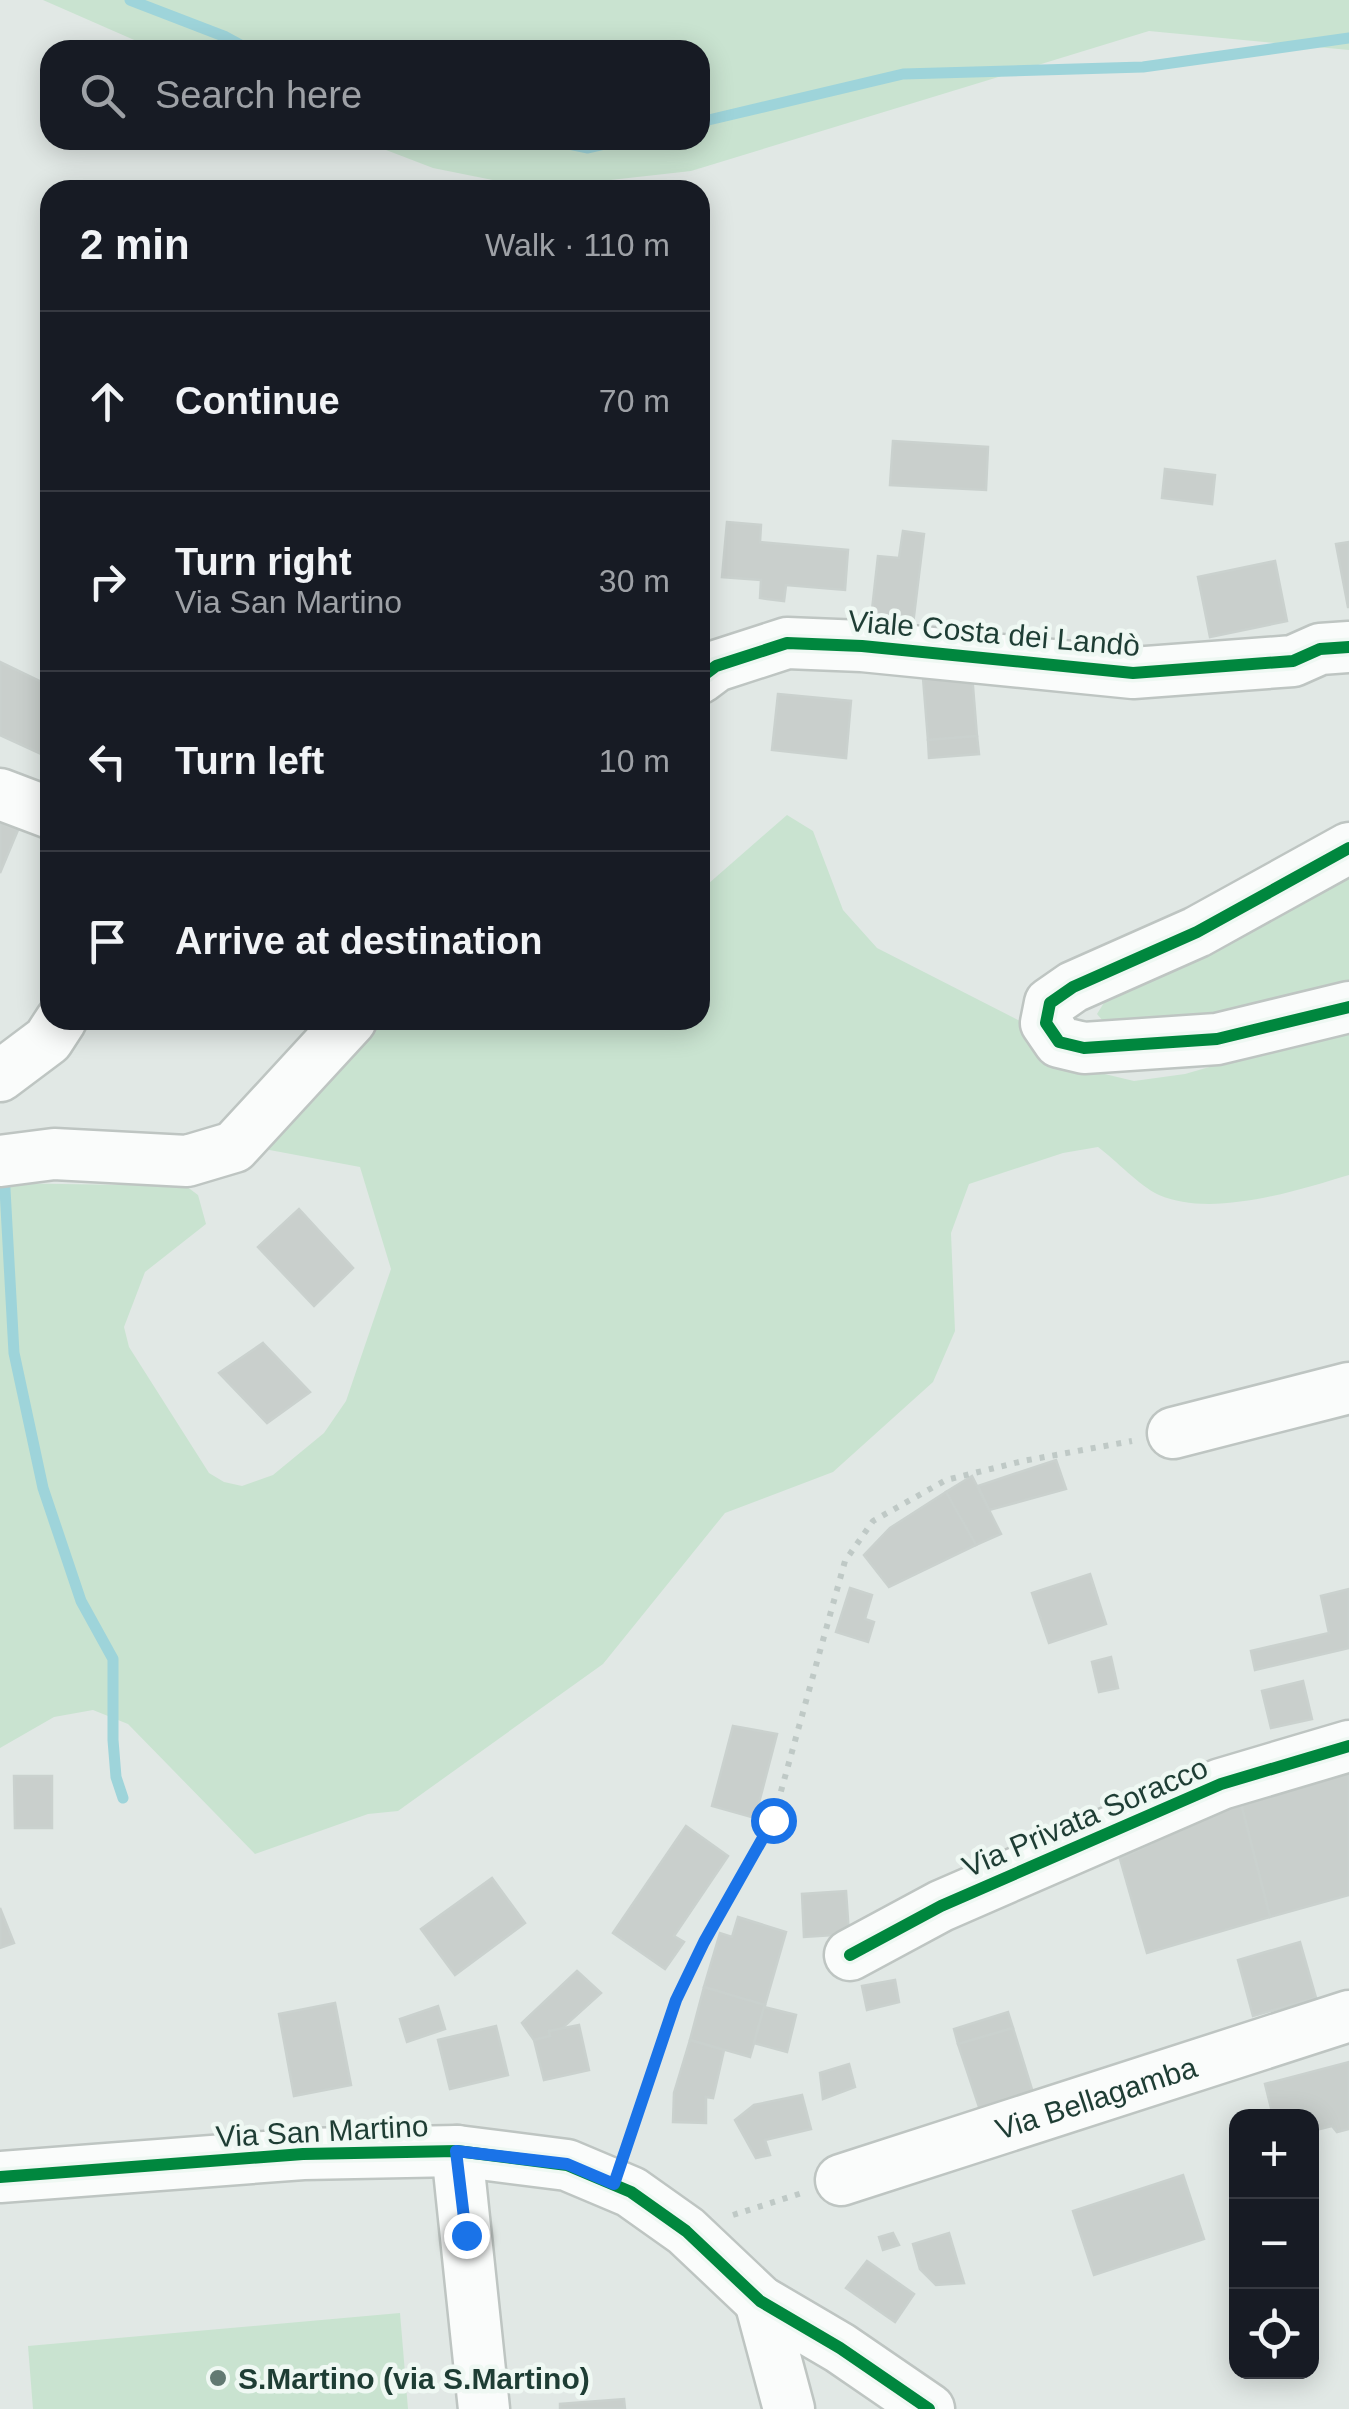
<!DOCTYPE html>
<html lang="en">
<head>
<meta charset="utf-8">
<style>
	body { margin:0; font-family:Arial,sans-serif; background:#20242c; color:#f1f3f6 }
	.controls { position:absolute; right:30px; bottom:30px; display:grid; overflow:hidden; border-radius:20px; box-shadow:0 5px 25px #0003 }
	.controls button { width:90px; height:90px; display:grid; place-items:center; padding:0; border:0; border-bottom:2px solid #363941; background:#171b24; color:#f1f3f6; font:50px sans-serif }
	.stop { position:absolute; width:30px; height:30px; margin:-22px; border:8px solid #1a73e8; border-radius:50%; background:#fff }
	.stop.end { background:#1a73e8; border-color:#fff; box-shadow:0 2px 10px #0008 }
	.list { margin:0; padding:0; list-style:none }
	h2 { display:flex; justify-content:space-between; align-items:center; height:130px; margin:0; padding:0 40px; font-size:42px }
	h2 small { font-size:32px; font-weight:400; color:#9ea1a6 }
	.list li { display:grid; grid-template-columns:65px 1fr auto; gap:30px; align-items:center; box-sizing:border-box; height:180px; padding:0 40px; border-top:2px solid #363941 }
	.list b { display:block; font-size:38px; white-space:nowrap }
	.list p { margin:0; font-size:32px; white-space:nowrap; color:#9ea1a6 }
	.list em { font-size:32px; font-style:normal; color:#9ea1a6 }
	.icon { flex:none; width:55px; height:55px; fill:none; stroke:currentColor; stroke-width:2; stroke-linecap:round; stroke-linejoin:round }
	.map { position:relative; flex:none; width:1349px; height:2409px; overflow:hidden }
	.search { position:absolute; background:#171b24; box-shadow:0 5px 25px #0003; left:40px; top:40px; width:670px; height:110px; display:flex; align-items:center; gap:25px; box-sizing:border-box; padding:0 35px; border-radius:30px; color:#9ea1a6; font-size:38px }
	.panel { position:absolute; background:#171b24; box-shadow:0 5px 25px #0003; left:40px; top:180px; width:670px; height:850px; border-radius:30px }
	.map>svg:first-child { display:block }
	.green { fill:#c9e3d0 }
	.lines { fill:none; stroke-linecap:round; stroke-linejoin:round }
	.stream { stroke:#9ed4da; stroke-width:11 }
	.building { fill:#c9cfcc; stroke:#cad1ce; stroke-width:2.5 }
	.minor-casing { stroke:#bec5c2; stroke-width:55 }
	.path { stroke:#bfc9c6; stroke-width:6; stroke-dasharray:5 8; stroke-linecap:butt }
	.minor { stroke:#fafcfb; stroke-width:50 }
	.cycleway-casing { stroke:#eff8f3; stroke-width:19 }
	.cycleway { stroke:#00873e; stroke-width:12 }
	.route { stroke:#1a73e8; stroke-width:12 }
	.poi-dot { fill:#627972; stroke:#eff8f3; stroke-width:4 }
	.labels { text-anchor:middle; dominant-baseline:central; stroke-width:9; stroke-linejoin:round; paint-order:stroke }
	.street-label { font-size:30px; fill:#1e3d34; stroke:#eff8f3 }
	.poi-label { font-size:30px; font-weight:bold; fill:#1e3d34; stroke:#eff8f3; text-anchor:start }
</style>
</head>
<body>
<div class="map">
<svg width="1349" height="2409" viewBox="0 0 1349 2409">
	<rect width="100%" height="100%" fill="#e1e8e5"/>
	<g class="green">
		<path d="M43 0H1349V50L1149 31 691 171 557 186 513 184 433 168 360 140H700V50H157Z"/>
		<path d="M787 815 813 831 843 910 877 948 1022 1022 1050 1061 1134 1081 1185 1074 1349 1027V1175C1296 1191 1212 1218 1159 1195 1138 1185 1117 1161 1098 1147L1063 1153 969 1184 951 1233 955 1331 933 1382 833 1472 725 1513 603 1664 398 1811 368 1814 255 1854 128 1724 93 1710 54 1717 0 1748V1183L186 1186 198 1195 206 1224 145 1272 124 1327 129 1347 209 1473 224 1482 242 1486 273 1475 324 1433 346 1401 391 1269 360 1167 259 1148 331 1069 386 1020H700V891Z"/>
		<path d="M1349 879V988L1250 1016 1109 1028 1097 1014 1115 985Z"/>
		<path d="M400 2313 408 2409H33L28 2346Z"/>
	</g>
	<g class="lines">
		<g class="stream">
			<path d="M130 0 226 37 250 50"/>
			<path d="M700 122 903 74 1143 67 1349 38"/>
			<path d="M550 140 588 148 623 140"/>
			<path d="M4 1171 14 1353 43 1488 81 1601 113 1659V1740L116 1777 123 1798"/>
		</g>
	</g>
	<g class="building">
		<path d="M893 441 988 447 986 490 890 485Z"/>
		<path d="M1165 469 1215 475 1212 504 1162 498Z"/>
		<path d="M727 522 761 525 760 542 848 550 845 590 786 585 784 601 767 599 760 598 761 580 722 577Z"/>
		<path d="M903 531 924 534 913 624 871 619 878 556 899 558Z"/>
		<path d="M1349 542V607H1348L1336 544Z"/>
		<path d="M700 548H704L705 577H700Z"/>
		<path d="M1275 561 1287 621 1210 637 1198 577Z"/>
		<path d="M0 662 50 686V758L0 735Z"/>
		<path d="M972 674 977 736 928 740 923 678Z"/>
		<path d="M778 694 851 701 846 758 772 750Z"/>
		<path d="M977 736 979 754 929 758 928 740Z"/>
		<path d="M0 823 18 830 0 873Z"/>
		<path d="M299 1209 353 1268 314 1306 258 1247Z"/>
		<path d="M263 1343 310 1392 267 1423 219 1373Z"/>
		<path d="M1056 1460 1066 1489 989 1510 978 1486Z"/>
		<path d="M972 1476 1001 1534 976 1545 946 1492Z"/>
		<path d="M946 1492 976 1545 889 1587 864 1555 890 1528Z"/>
		<path d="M1090 1574 1106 1624 1049 1643 1032 1593Z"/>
		<path d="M850 1588 872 1595 865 1619 874 1622 868 1642 836 1632Z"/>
		<path d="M1349 1589V1648L1255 1670 1251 1651 1329 1633 1321 1596Z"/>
		<path d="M1111 1657 1118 1688 1099 1692 1092 1662Z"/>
		<path d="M1303 1681 1312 1719 1271 1728 1262 1691Z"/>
		<path d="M733 1726 777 1734 755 1818 712 1806Z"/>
		<path d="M1349 1764V1895L1270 1917 1240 1800Z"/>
		<path d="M14 1776H52V1828H15Z"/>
		<path d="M1240 1800 1270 1917 1147 1953 1120 1859Z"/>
		<path d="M686 1826 728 1856 674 1936 684 1942 665 1969 613 1933Z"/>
		<path d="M492 1878 525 1923 455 1975 421 1929Z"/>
		<path d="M846 1891 849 1934 804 1937 802 1894Z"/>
		<path d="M0 1908 14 1943 0 1948Z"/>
		<path d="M738 1917 786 1932 765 2005 704 1987 720 1933 732 1937Z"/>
		<path d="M1300 1942 1316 1998 1253 2016 1238 1960Z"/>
		<path d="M577 1971 601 1993 561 2029 549 2031 550 2036 534 2040 522 2023Z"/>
		<path d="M895 1980 899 2002 867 2010 862 1986Z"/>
		<path d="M704 1987 765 2005 750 2057 690 2040Z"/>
		<path d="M335 2003 351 2085 294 2096 279 2014Z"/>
		<path d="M438 2006 445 2029 407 2042 400 2019Z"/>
		<path d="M764 2007 796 2015 787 2052 754 2043Z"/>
		<path d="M1008 2012 1013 2028 958 2044 954 2029Z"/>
		<path d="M579 2025 589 2070 544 2080 534 2040 550 2036 549 2031Z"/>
		<path d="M496 2026 508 2075 450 2089 438 2040Z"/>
		<path d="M1013 2028 1034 2096 981 2113 958 2044Z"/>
		<path d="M690 2040 724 2050 713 2098 706 2097V2123L673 2122 674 2093Z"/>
		<path d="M1349 2062V2129L1337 2132 1332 2126 1312 2131V2116H1273L1265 2084Z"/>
		<path d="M849 2064 855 2087 823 2099 820 2073Z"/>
		<path d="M802 2095 811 2129 765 2140 770 2155 756 2158 735 2120 754 2105Z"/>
		<path d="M1183 2175 1204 2239 1094 2275 1073 2211Z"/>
		<path d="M893 2233 899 2245 883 2250 879 2237Z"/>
		<path d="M949 2233 964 2283 936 2285 920 2269 913 2244Z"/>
		<path d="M867 2261 914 2294 895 2322 846 2288Z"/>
		<path d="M624 2399 625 2409H560V2404Z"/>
	</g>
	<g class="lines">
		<g class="minor-casing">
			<g id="minor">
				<path d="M700 678 716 666 787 643 862 646 1133 673 1293 661 1320 649 1349 647"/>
				<path d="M0 794 50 813"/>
				<path d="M1349 848 1197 932 1073 987 1050 1003 1046 1023 1059 1042 1084 1048 1217 1039 1349 1007"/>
				<path d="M0 1076 48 1040 61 1020"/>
				<path d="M0 1161 54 1154 187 1161 234 1147 351 1020"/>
				<path d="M1173 1433 1349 1388"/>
				<path d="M850 1955 941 1906 1221 1784 1349 1746"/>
				<path d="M457 2151 484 2409"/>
				<path d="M0 2177 303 2154 457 2151 567 2165 631 2192 686 2231 760 2301 840 2348 929 2409"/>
				<path id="s1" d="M841 2180 1349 2016"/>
				<path d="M760 2301 789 2409"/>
			</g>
		</g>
		<g class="path">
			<path d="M627 2148 676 2000 704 1942 773 1820 845 1561 873 1521 946 1480 1023 1461 1132 1441"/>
			<path d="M733 2215 802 2193"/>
		</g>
		<use href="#minor" class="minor"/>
		<g class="cycleway-casing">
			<g id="cycleway">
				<path d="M700 678 716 666 787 643 862 646 1133 673 1293 661 1320 649 1349 647"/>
				<path d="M1349 848 1197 932 1073 987 1050 1003 1046 1023 1059 1042 1084 1048 1217 1039 1349 1007"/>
				<path d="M850 1955 941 1906 1221 1784 1349 1746"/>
				<path d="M0 2177 303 2154 457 2151 567 2165 631 2192 686 2231 760 2301 840 2348 929 2409"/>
			</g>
		</g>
		<use href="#cycleway" class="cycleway"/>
	</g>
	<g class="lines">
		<path class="route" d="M466 2235 456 2151 567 2164 614 2184 676 2000 704 1942 773 1820"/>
	</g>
	<circle class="poi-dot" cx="218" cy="2378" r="10"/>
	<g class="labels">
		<g class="street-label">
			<text transform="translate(994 633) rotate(5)">Viale Costa dei Landò</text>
			<text transform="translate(1085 1817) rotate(-23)">Via Privata Soracco</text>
			<text stroke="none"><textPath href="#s1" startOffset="268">Via Bellagamba</textPath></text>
			<text transform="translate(322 2131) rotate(-3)">Via San Martino</text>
		</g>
		<g class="poi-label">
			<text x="238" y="2378">S.Martino (via S.Martino)</text>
		</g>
	</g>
</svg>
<div class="controls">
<button>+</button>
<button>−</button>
<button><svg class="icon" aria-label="locate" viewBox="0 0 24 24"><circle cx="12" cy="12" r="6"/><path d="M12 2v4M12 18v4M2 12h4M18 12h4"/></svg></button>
</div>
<div class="stop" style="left:773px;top:1820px"></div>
<div class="stop end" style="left:466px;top:2235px"></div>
<div class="search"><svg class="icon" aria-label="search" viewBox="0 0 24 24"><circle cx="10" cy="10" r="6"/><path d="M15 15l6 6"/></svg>Search here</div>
<section class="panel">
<h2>2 min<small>Walk · 110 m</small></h2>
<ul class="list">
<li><svg class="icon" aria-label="ahead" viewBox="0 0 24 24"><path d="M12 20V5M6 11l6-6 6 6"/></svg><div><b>Continue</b></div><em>70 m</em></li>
<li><svg class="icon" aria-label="right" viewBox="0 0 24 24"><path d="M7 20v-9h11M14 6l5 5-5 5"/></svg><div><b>Turn right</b><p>Via San Martino</p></div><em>30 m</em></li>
<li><svg class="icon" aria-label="left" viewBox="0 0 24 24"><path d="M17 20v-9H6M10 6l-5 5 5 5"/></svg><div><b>Turn left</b></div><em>10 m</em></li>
<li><svg class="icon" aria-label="arrive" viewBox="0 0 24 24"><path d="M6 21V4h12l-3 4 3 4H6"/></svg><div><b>Arrive at destination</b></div></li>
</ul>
</section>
</div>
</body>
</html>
